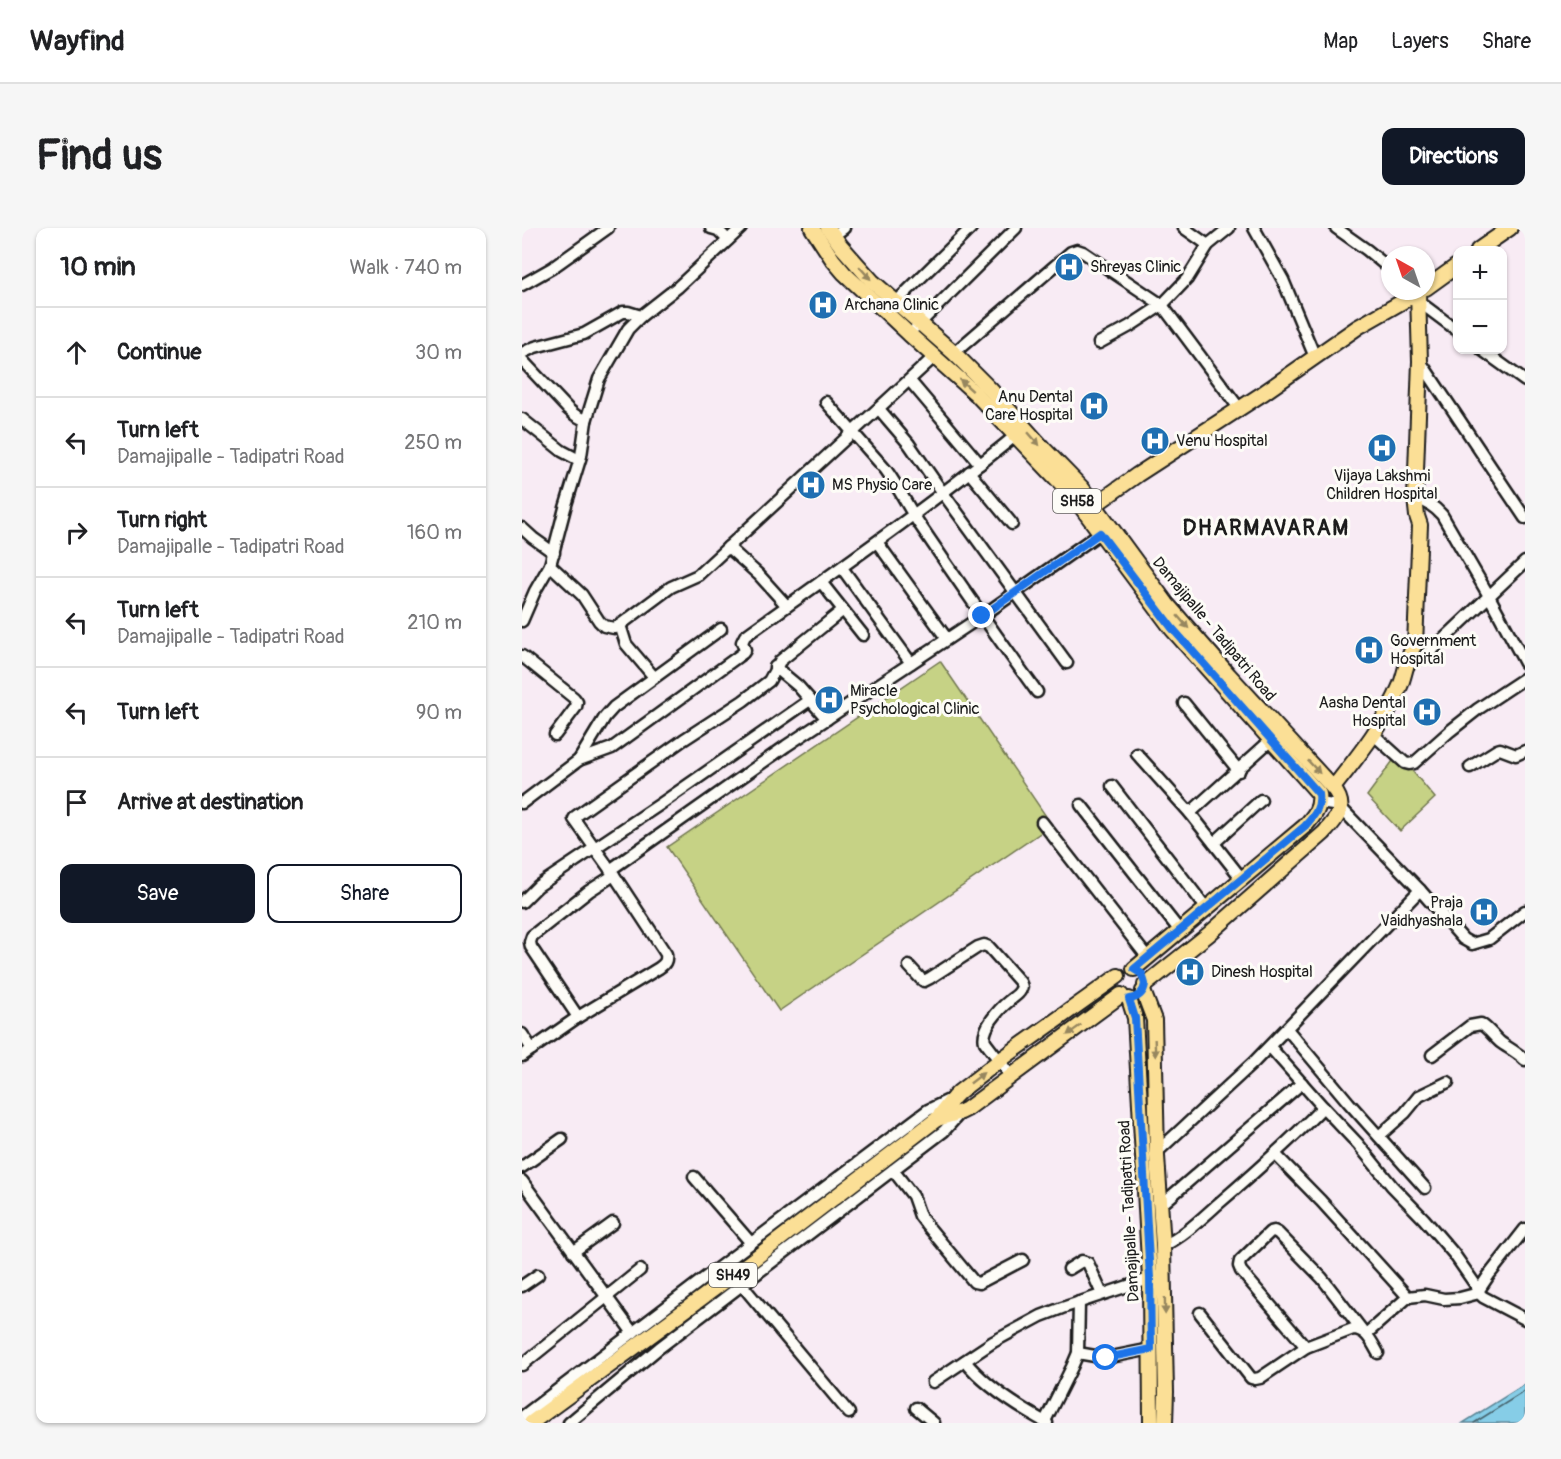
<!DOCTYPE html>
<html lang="en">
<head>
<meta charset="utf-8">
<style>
	body { margin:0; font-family:Pangolin,sans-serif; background:#f6f6f6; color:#202124 }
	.controls { position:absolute; right:18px; top:18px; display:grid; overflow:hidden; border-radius:12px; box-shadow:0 2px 4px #0004 }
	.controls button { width:54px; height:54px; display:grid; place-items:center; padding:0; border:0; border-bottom:2px solid #e0e0e0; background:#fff; color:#202124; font:30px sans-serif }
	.compass { position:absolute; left:859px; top:18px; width:54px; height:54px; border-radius:50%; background:#fff; box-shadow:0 2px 4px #0004; rotate:320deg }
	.stop { position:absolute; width:18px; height:18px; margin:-14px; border:4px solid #1a73e8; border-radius:50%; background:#fff }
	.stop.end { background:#1a73e8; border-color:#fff; box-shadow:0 2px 6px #0008 }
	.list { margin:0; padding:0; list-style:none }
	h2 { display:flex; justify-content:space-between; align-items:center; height:78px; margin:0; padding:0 24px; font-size:26px }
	h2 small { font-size:20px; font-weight:400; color:#757577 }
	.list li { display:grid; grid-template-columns:39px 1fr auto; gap:18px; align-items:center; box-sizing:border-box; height:90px; padding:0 24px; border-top:2px solid #e0e0e0 }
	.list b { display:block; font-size:22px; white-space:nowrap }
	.list p { margin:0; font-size:20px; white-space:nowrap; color:#757577 }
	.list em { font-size:20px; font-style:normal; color:#757577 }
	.actions { display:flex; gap:12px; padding:18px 24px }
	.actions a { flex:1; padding:14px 0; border:2px solid #111827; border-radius:12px; text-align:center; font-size:21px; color:#111827 }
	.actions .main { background:#111827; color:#fff }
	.icon { flex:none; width:33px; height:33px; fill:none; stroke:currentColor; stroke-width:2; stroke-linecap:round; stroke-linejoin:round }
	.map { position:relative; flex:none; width:1003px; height:1195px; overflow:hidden; border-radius:12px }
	header { display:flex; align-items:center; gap:36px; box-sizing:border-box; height:84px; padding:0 30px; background:#fff; border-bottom:2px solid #e0e0e0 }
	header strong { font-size:28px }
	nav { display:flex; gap:33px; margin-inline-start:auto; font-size:21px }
	.intro { display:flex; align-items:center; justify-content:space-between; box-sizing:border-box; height:144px; padding:0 36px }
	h1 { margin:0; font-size:42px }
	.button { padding:15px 27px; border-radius:12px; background:#111827; color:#fff; font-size:21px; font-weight:700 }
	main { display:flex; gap:36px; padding:0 36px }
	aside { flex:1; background:#fff; border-radius:12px; box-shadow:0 2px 4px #0004 }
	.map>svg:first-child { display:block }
	.green { fill:#c6d285; stroke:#717750; stroke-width:1.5 }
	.water { fill:#86cde7; stroke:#5c8696; stroke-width:1.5 }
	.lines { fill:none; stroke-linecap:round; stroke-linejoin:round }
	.shore { stroke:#46636d; stroke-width:1.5 }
	.minor-casing { stroke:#1c1c1c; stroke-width:15 }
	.major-casing { stroke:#1c1c1c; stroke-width:18 }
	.minor { stroke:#fdfcf7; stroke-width:10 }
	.major { stroke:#fbdf96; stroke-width:14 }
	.oneway { fill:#97875f }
	.route { stroke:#1a73e8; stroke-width:8 }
	.labels { text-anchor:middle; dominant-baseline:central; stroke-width:6; stroke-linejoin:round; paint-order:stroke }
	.shield { fill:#fdfcf7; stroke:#605f5e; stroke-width:1.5 }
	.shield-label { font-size:15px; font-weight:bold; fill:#1c1c1c }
	.poi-label { font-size:16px; fill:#1c1c1c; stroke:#fdfcf7; text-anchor:start }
	.street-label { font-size:16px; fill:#1c1c1c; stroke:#fdfcf7 }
	.district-label { font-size:22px; font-weight:bold; letter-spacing:1.5px; fill:#1c1c1c; stroke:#fdfcf7 }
</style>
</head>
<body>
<header>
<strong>Wayfind</strong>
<nav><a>Map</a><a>Layers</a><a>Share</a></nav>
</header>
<div class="intro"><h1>Find us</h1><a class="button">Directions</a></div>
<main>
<aside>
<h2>10 min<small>Walk · 740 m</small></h2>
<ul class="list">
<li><svg class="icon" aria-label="ahead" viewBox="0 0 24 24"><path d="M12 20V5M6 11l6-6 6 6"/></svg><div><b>Continue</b></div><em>30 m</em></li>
<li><svg class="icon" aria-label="left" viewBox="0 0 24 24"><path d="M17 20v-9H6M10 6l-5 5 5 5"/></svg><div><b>Turn left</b><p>Damajipalle - Tadipatri Road</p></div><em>250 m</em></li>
<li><svg class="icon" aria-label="right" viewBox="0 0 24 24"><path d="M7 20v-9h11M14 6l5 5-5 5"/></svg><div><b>Turn right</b><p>Damajipalle - Tadipatri Road</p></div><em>160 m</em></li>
<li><svg class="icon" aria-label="left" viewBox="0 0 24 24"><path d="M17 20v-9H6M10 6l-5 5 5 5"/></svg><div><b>Turn left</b><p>Damajipalle - Tadipatri Road</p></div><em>210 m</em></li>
<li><svg class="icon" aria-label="left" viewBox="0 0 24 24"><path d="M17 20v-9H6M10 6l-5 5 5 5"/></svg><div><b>Turn left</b></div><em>90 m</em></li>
<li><svg class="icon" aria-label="arrive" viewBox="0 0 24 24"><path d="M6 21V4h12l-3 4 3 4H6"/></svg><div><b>Arrive at destination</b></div></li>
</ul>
<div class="actions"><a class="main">Save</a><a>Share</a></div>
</aside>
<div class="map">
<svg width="1003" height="1195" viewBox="0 0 1003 1195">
	<rect width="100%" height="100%" fill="#f8ebf4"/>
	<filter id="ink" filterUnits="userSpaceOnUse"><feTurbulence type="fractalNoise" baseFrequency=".0167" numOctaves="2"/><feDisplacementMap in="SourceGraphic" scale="12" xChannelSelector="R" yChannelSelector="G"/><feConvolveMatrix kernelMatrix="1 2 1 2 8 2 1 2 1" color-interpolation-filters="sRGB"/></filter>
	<g filter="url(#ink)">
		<g class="green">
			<path d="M418 433 530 597 257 783 145 619Z"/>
			<path d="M876 526 913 570 878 603 845 568Z"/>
		</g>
		<path class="water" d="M1003 1156V1195H941Z"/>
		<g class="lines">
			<path class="shore" d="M952 1195 1003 1163"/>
			<g class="minor-casing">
				<g id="minor">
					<path d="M189 0 196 2 206 12"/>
					<path d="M219 0 156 59 119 88 106 101 77 151 64 193 59 228 43 280 28 337 60 367 77 393 82 398 92 400 98 397 149 359 176 347 412 129"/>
					<path d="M662 0 686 17"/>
					<path d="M732 0 761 52 793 129"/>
					<path d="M814 0 845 22 868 41"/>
					<path d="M311 8 322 0"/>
					<path d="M0 57 30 40 86 0"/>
					<path d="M896 73 936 103"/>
					<path d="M374 74 449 0"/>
					<path d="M394 99 494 0"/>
					<path d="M577 115 608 98 640 77 665 51 686 17 707 0"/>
					<path d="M960 122 1003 153"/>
					<path d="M0 125 13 119 62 106 101 84H106L119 88"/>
					<path d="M432 125 549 24 555 22 561 24 640 77 717 180"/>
					<path d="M0 132 46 181 53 187 64 193"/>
					<path d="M898 133 1003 290"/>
					<path d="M388 153 458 236"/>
					<path d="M304 174 364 242C377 260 386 279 398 297 436 353 475 409 515 464"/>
					<path d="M357 181 387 216 421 265 545 435"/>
					<path d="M0 191 40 223 57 232"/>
					<path d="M447 244 490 296"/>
					<path d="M893 270C905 274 912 278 920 287L967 368 1003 435"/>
					<path d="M0 300 11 310 32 325"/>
					<path d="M355 314 425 411"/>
					<path d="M206 319 237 347 265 378"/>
					<path d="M320 340 389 435"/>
					<path d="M299 354 341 407"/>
					<path d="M0 393 13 363 28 337"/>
					<path d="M98 397 104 416 132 449"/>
					<path d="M0 428 52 470 55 474 54 479 33 507"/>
					<path d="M253 439 276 458 305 491"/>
					<path d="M883 439 907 425 1003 334"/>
					<path d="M662 475 717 543"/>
					<path d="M852 507 883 535 887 536 892 535 928 503 956 481 1003 450"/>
					<path d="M615 526 668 585 720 651"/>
					<path d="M57 532 83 489 92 479 199 401"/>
					<path d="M948 539 975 522 978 521 994 527 1003 523"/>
					<path d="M590 558 685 681"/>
					<path d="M0 575 57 532 90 520 221 425 223 422 220 414 223 408C314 343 406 279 493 208"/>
					<path d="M798 575 811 577 819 580 898 662 941 711 950 716 967 711 1003 683"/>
					<path d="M559 577 658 703"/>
					<path d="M668 585 749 512"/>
					<path d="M520 594 626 730"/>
					<path d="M692 615 739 572"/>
					<path d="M88 642 264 518 460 388 578 305"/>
					<path d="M0 674 16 658 140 575 288 472"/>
					<path d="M387 738 398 750 402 753 408 750 456 719 462 717 467 719 498 754C500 758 501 759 498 763 496 767 490 770 487 773 477 781 459 801 463 814L489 848"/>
					<path d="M56 789 9 719 8 714 10 708 67 663 92 647"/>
					<path d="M765 801 827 875 903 960"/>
					<path d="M0 806 10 821"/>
					<path d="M748 819 801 879"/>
					<path d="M910 827 948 798 959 796C967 801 971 808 978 814 986 820 995 824 1003 832"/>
					<path d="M0 828 56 789 137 740C143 736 145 733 144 726L92 647 52 591 54 588 161 512 221 473 247 453 258 433 321 382"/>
					<path d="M857 908 883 885 897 868 926 854"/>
					<path d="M635 924 732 834 898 662"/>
					<path d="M753 926 799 973 886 1069 903 1067 922 1071 938 1070 957 1065"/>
					<path d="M0 939 40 911"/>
					<path d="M371 942 391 968 398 988 404 996 452 1054 457 1055 501 1032"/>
					<path d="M172 949 229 1015"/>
					<path d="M0 953 111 1105"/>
					<path d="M639 977 780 855"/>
					<path d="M641 1018C662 1008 679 991 696 976 732 945 768 913 801 879L836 916 870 958 902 991 932 1026 957 1062 967 1047 1003 1001"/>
					<path d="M51 1024 91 995"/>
					<path d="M547 1041 560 1033 566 1035 580 1066"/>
					<path d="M220 1057 327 1185"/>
					<path d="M0 1058 16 1047"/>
					<path d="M957 1062V1065L961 1069 1003 1091"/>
					<path d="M678 1085 729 1150 733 1151 738 1150 784 1119 831 1101C845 1101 850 1115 856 1125"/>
					<path d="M844 1106 886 1069"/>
					<path d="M784 1119 719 1043 717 1038 718 1033 748 1004 752 1003 756 1005 800 1050 840 1102"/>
					<path d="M556 1125 584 1130 629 1121"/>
					<path d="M443 1133C462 1157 498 1180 525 1195"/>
					<path d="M0 1137 118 1042"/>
					<path d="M411 1154 471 1114 519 1088 540 1080 642 1046"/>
					<path d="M394 1180 412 1195"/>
					<path d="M0 1189 172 1058 406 882 431 870"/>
					<path d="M47 1195 137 1120 422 903 439 884"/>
					<path d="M522 1195 550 1139 556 1125 557 1074"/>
				</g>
			</g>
			<g class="major-casing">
				<g id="major">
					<path d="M290 0 311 32 322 45 387 106 453 165 551 268 650 401 797 566C799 580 792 588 783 598L612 741"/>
					<path d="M306 0 319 18 350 53 432 125 468 161 521 220 560 260 645 376 707 447 811 560C826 579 816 589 802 605L687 706 623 757"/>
					<path d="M956 22 988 0"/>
					<path d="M904 60 936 37"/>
					<path d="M573 277 615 247 740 166 836 99 899 63"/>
					<path d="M811 560C837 527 863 495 879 456 884 442 885 429 893 416L898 297 895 288 893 270 898 133 896 65"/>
					<path d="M621 763 632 792 635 928 641 1018 644 1164 643 1195"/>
					<path d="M607 771 613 790 628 1050 629 1195"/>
					<path d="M415 891 439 884 445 881 599 767"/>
					<path d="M9 1195 211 1047 415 891 432 869 437 864 477 833 596 748"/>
				</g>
			</g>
			<use href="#minor" class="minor"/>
			<use href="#major" class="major"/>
		</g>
		<defs><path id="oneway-solid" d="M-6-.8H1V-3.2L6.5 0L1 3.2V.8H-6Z" transform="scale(1.5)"/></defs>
		<g class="oneway">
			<use href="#oneway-solid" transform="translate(343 45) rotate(48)"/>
			<use href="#oneway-solid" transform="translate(444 157) rotate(-138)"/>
			<use href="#oneway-solid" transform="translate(512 211) rotate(49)"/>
			<use href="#oneway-solid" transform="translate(661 394) rotate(49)"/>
			<use href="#oneway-solid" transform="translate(792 539) rotate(47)"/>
			<use href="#oneway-solid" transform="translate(552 802) rotate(144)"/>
			<use href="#oneway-solid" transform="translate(633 820) rotate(88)"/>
			<use href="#oneway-solid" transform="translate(455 850) rotate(-38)"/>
			<use href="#oneway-solid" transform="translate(643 1078) rotate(89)"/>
		</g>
	</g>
	<g class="lines" filter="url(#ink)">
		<path class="route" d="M460 388 578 305 650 400 797 566C799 580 792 588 783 598L612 741 620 746 623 756C622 765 616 770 607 771L613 790 628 1050 629 1121 584 1130"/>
	</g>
	<defs>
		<g id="hospital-disc" transform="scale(1.5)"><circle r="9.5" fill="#1f6fb2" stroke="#fdfcf7"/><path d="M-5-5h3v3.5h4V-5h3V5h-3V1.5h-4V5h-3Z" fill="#fff"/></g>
	</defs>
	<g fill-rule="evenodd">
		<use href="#hospital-disc" x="547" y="39"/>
		<use href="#hospital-disc" x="301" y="77"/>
		<use href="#hospital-disc" x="572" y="178"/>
		<use href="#hospital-disc" x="633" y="213"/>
		<use href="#hospital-disc" x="860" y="220"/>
		<use href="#hospital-disc" x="289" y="257"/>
		<use href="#hospital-disc" x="847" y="422"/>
		<use href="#hospital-disc" x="307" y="472"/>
		<use href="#hospital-disc" x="905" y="484"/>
		<use href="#hospital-disc" x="962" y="684"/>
		<use href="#hospital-disc" x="668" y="744"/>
	</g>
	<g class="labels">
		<g class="shield">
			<rect x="531" y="261" width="48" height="24" rx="4.5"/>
			<rect x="187" y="1035" width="48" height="24" rx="4.5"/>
		</g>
		<g class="shield-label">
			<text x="555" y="273">SH58</text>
			<text x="211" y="1047">SH49</text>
		</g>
		<g class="poi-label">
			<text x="568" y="39">Shreyas Clinic</text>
			<text x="322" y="77">Archana Clinic</text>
			<text x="551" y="169" text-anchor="end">Anu Dental<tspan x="551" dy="18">Care Hospital</tspan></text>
			<text x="654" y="213">Venu Hospital</text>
			<text x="860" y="248" text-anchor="middle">Vijaya Lakshmi<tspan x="860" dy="18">Children Hospital</tspan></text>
			<text x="310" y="257">MS Physio Care</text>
			<text x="868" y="413">Government<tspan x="868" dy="18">Hospital</tspan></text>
			<text x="328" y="463">Miracle<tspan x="328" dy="18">Psychological Clinic</tspan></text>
			<text x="884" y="475" text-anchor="end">Aasha Dental<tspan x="884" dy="18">Hospital</tspan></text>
			<text x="941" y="675" text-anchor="end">Praja<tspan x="941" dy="18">Vaidhyashala</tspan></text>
			<text x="689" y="744">Dinesh Hospital</text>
		</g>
		<g class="street-label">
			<text transform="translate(692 401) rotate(50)">Damajipalle - Tadipatri Road</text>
			<text transform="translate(607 983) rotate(-93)">Damajipalle - Tadipatri Road</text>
		</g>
		<g class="district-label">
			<text x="744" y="300">DHARMAVARAM</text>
		</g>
	</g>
</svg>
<div class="controls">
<button>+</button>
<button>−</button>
</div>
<svg class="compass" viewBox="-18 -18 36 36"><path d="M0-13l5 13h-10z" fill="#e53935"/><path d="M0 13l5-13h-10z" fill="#757577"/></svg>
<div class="stop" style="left:584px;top:1130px"></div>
<div class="stop end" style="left:460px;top:388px"></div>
</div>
</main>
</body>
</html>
